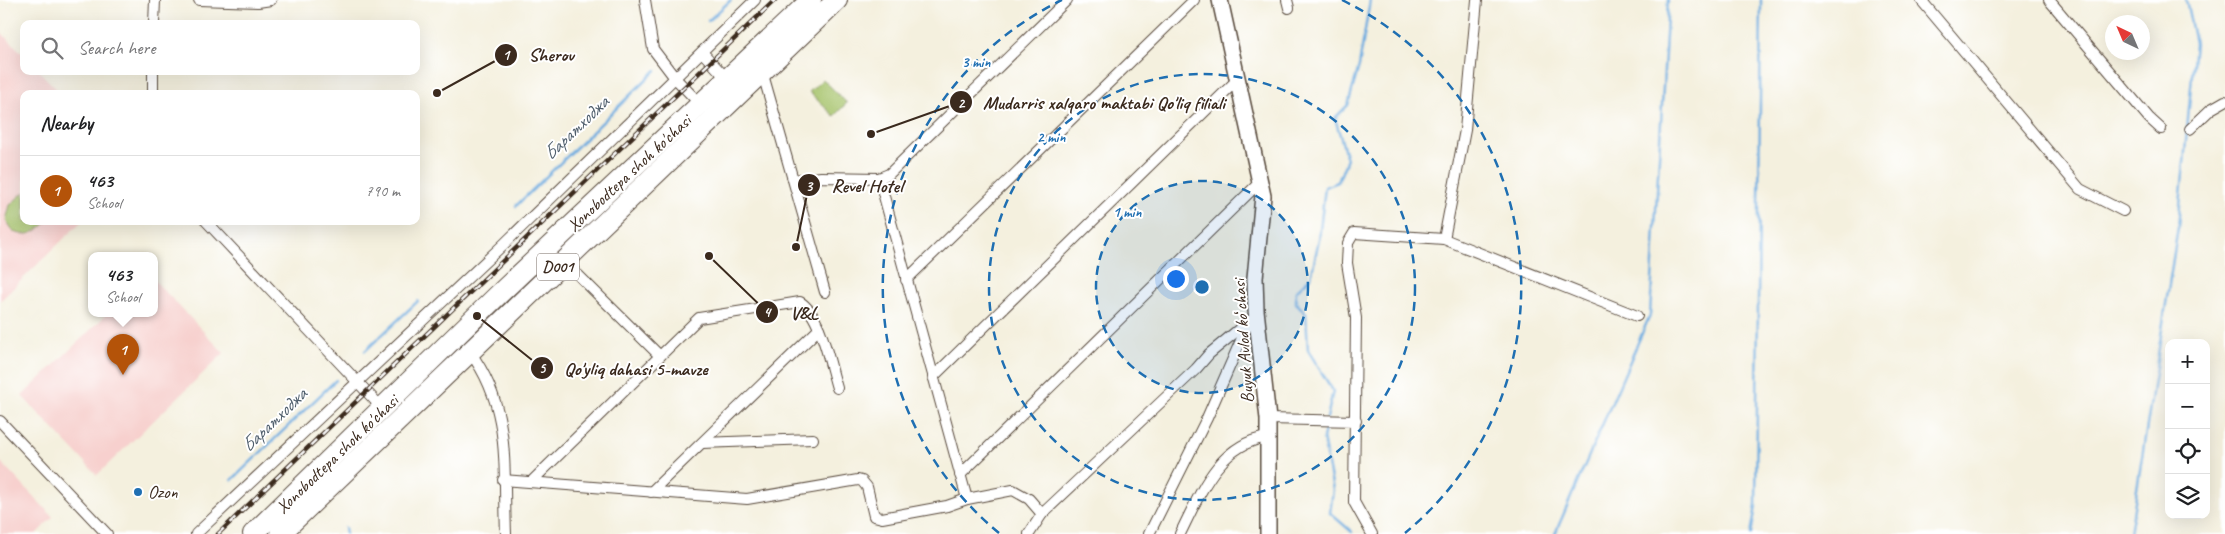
<!DOCTYPE html>
<html lang="en">
<head>
<meta charset="utf-8">
<style>
	body { margin:0; font-family:Caveat,sans-serif; background:#f2f2f2; color:#202124 }
	.controls { position:absolute; right:15px; bottom:15px; display:grid; overflow:hidden; border-radius:10px; box-shadow:0 5px 20px #0002 }
	.controls button { width:45px; height:45px; display:grid; place-items:center; padding:0; border:0; border-bottom:1px solid #e0e0e0; background:#fff; color:#202124; font:25px sans-serif }
	.compass { position:absolute; left:2105px; top:15px; width:45px; height:45px; border-radius:50%; background:#fff; box-shadow:0 5px 20px #0002; rotate:316deg }
	.you { position:absolute; left:1175px; top:278px; width:18px; height:18px; margin:-12px; border:4px solid #fff; border-radius:50%; background:#1a73e8; box-shadow:0 0 0 8px #1a73e833 }
	.badge { display:grid; place-items:center; width:32px; height:32px; border-radius:50%; background:#b45309; color:#fff; font-size:16px; font-weight:700 }
	.pin { position:absolute; translate:-50% -41px; filter:drop-shadow(0 1px 2px #0008) }
	.pin::after { content:''; position:absolute; top:26px; width:18px; height:15px; background:inherit; clip-path:polygon(0 0,100% 0,50% 100%) }
	.popup { position:absolute; left:88px; top:252px; width:70px; height:65px; box-sizing:border-box; display:grid; place-content:center; border-radius:10px; background:#fff; filter:drop-shadow(0 1px 4px #0005); font-size:16px; white-space:nowrap; color:#757577 }
	.popup b { font-size:19px; color:#202124 }
	.popup::after { content:''; position:absolute; left:50%; top:100%; margin-left:-10px; border:10px solid transparent; border-top-color:#fff }
	.list { margin:0; padding:0; list-style:none }
	h2 { display:flex; justify-content:space-between; align-items:center; height:65px; margin:0; padding:0 20px; font-size:21px }
	h2 small { font-size:16px; font-weight:400; color:#757577 }
	.list li { display:grid; grid-template-columns:32px 1fr auto; gap:15px; align-items:center; box-sizing:border-box; height:70px; padding:0 20px; border-top:1px solid #e0e0e0 }
	.list b { display:block; font-size:19px; white-space:nowrap }
	.list p { margin:0; font-size:16px; white-space:nowrap; color:#757577 }
	.list em { font-size:16px; font-style:normal; color:#757577 }
	.icon { flex:none; width:28px; height:28px; fill:none; stroke:currentColor; stroke-width:2; stroke-linecap:round; stroke-linejoin:round }
	.map { position:relative; flex:none; width:2225px; height:534px; overflow:hidden }
	.search { position:absolute; background:#fff; box-shadow:0 5px 20px #0002; left:20px; top:20px; width:400px; height:55px; display:flex; align-items:center; gap:12px; box-sizing:border-box; padding:0 18px; border-radius:10px; color:#757577; font-size:19px }
	.panel { position:absolute; background:#fff; box-shadow:0 5px 20px #0002; left:20px; top:90px; width:400px; height:135px; border-radius:10px }
	.map>svg:first-child { display:block }
	.built { fill:#f7d0ce }
	.green { fill:#a6c36a; stroke:#707644 }
	.lines { fill:none; stroke-linecap:round; stroke-linejoin:round }
	.stream { stroke:#6dace0; stroke-width:2.5 }
	.street-casing { stroke:#57483b; stroke-width:12 }
	.secondary-casing { stroke:#57483b; stroke-width:18 }
	.highway-casing { stroke:#57483b; stroke-width:22 }
	.street { stroke:#fff; stroke-width:10 }
	.secondary { stroke:#fff; stroke-width:15 }
	.highway { stroke:#fff; stroke-width:20 }
	.rail-casing { stroke:#3b2a1e; stroke-width:4.5 }
	.rail { stroke:#fff; stroke-width:2.5; stroke-dasharray:8; stroke-linecap:butt }
	.ring { fill:none; stroke:#1f6fb2; stroke-width:2.5; stroke-dasharray:9 6 }
	.poi-dot { fill:#1f6fb2; stroke:#fff; stroke-width:2 }
	.labels { text-anchor:middle; dominant-baseline:central; stroke-width:4; stroke-linejoin:round; paint-order:stroke }
	.shield { fill:#fff; stroke:#766a62; stroke-width:1 }
	.shield-label { font-size:16px; font-weight:bold; fill:#3b2a1e }
	.street-label { font-size:18px; fill:#3b2a1e; stroke:#fff }
	.poi-label { font-size:18px; fill:#3b2a1e; stroke:#fff; text-anchor:start }
	.water-label { font-size:19px; font-style:italic; fill:#4f5e6c; stroke:#fff }
	.centre { fill:#1f6fb2; stroke:#fff; stroke-width:2.5 }
	.ring-label { font-size:15px; text-anchor:middle; font-weight:bold; fill:#1f6fb2; stroke:#fff; stroke-width:4; stroke-linejoin:round; paint-order:stroke }
	.leader { fill:none; stroke:#3b2a1e; stroke-width:2 }
	.callout-dot { fill:#3b2a1e; stroke:#fff; stroke-width:2 }
	.mark-label { font-size:15px; text-anchor:middle; font-weight:bold; fill:#fff }
	.callout-label { font-size:19px; text-anchor:middle; font-weight:bold; fill:#3b2a1e; stroke:#fff; stroke-width:4; stroke-linejoin:round; paint-order:stroke }
</style>
</head>
<body>
<div class="map">
<svg width="2225" height="534" viewBox="0 0 2225 534">
	<rect width="100%" height="100%" fill="#fff"/>
	<filter id="ink" filterUnits="userSpaceOnUse"><feTurbulence type="fractalNoise" baseFrequency=".02" numOctaves="2"/><feDisplacementMap in="SourceGraphic" scale="10" xChannelSelector="R" yChannelSelector="G"/><feConvolveMatrix kernelMatrix="1 2 1 2 8 2 1 2 1" color-interpolation-filters="sRGB"/></filter>
	<filter id="wash" filterUnits="userSpaceOnUse"><feTurbulence type="fractalNoise" baseFrequency=".0096" numOctaves="4" result="noise"/><feDisplacementMap in="SourceGraphic" scale="20" xChannelSelector="R" yChannelSelector="G"/><feGaussianBlur stdDeviation="1.12" result="paint"/><feColorMatrix in="noise" values="0 0 0 0 0 0 0 0 0 0 0 0 0 0 0 0 0 1.4 0 .05"/><feComposite in="paint" operator="in"/></filter>
	<g filter="url(#wash)">
		<rect width="100%" height="100%" fill="#f4f0de"/>
		<g class="built">
			<path d="M0 31 24 55V71H39L61 94H24V221H82L0 301Z"/>
			<path d="M154 280 224 353 97 475 22 396 107 314H154Z"/>
			<path d="M0 461 53 517 36 534H0Z"/>
		</g>
		<g class="green">
			<path d="M823 79 847 103 834 116 809 92Z"/>
			<path d="M24 192V221H48C37 231 29 238 14 232L6 220 10 205Z"/>
		</g>
		<g class="lines">
			<g class="stream">
				<path d="M708 21 731 0"/>
				<path d="M516 206 656 70"/>
				<path d="M365 351 418 301"/>
				<path d="M1327 418 1333 391 1308 350 1306 313 1296 303V291L1311 277 1319 239 1325 187 1338 182 1347 159 1335 118 1348 105 1359 66 1370 0"/>
				<path d="M1326 424 1323 438 1333 490 1330 513 1352 532"/>
				<path d="M232 480 336 380"/>
				<path d="M345 528 346 534"/>
				<path d="M1555 534 1650 315 1668 0"/>
				<path d="M1751 534 1756 506 1761 0"/>
				<path d="M2130 534 2178 227 2195 43 2186 0"/>
			</g>
		</g>
	</g>
	<g filter="url(#ink)">
		<g class="lines">
			<g class="street-casing">
				<g id="street">
					<path d="M199 0 258 2 271 0"/>
					<path d="M645 0 653 49 675 78 701 105"/>
					<path d="M1287 0 1289 8"/>
					<path d="M1921 0 2080 189 2123 211"/>
					<path d="M2049 0 2149 118 2161 129"/>
					<path d="M154 24 155 0"/>
					<path d="M702 52 727 79"/>
					<path d="M762 71 825 292"/>
					<path d="M153 94V71"/>
					<path d="M2190 129 2211 109 2225 101"/>
					<path d="M879 178 967 499"/>
					<path d="M794 180 821 177 879 178 889 174 1067 0"/>
					<path d="M206 221 383 409"/>
					<path d="M1444 239 1465 130 1477 0"/>
					<path d="M564 261 660 356"/>
					<path d="M906 280 1194 0"/>
					<path d="M470 352C512 409 503 467 506 534"/>
					<path d="M933 377 1236 81"/>
					<path d="M1268 419 1356 421"/>
					<path d="M0 421 107 534"/>
					<path d="M702 443 813 439"/>
					<path d="M960 475 1260 182"/>
					<path d="M503 480 747 499 858 480 862 481 867 487 874 516 882 518 947 506 967 499 1013 490 1029 499 1042 514"/>
					<path d="M531 482 699 318 800 302C821 314 830 366 837 388"/>
					<path d="M651 492 819 329"/>
					<path d="M196 534 504 244 755 0"/>
					<path d="M1029 534 1042 514 1196 369 1209 354 1249 321"/>
					<path d="M1149 534 1207 418 1249 322"/>
					<path d="M1180 534C1200 494 1218 444 1268 437"/>
					<path d="M1372 534 1354 502 1356 318 1347 263 1348 243 1354 233 1444 239 1637 316"/>
				</g>
			</g>
			<g class="secondary-casing">
				<path id="secondary" d="M1220 0 1263 196 1255 278 1256 310 1268 419V534"/>
			</g>
			<g class="highway-casing">
				<g id="highway">
					<path d="M253 534 499 294 811 0"/>
					<path d="M280 534 837 0"/>
				</g>
			</g>
			<use href="#street" class="street"/>
			<use href="#secondary" class="secondary"/>
			<use href="#highway" class="highway"/>
			<g class="rail-casing">
				<path id="rail" d="M218 534 775 0"/>
			</g>
			<use href="#rail" class="rail"/>
		</g>
	</g>
	<circle cx="1202" cy="287" r="106" fill="#1f6fb2" fill-opacity=".12"/>
	<g class="ring">
		<circle cx="1202" cy="287" r="106"/>
		<circle cx="1202" cy="287" r="213"/>
		<path d="M999 533A319 319 0 0 1 1062 0M1342 0A319 319 0 0 1 1405 533"/>
	</g>
	<circle class="poi-dot" cx="138" cy="492" r="5"/>
	<g class="labels">
		<rect class="shield" x="537" y="253.5" width="42" height="27" rx="4"/>
		<g class="shield-label">
			<text x="558" y="267">D001</text>
		</g>
		<g class="street-label">
			<text transform="translate(629 173) rotate(-43)">Xonobodtepa shoh ko'chasi</text>
			<text transform="translate(1243 341) rotate(-94)">Buyuk Avlod koʻchasi</text>
			<text transform="translate(337 454) rotate(-44)">Xonobodtepa shoh ko'chasi</text>
		</g>
		<g class="poi-label">
			<text x="148" y="492">Ozon</text>
		</g>
		<g class="water-label">
			<text transform="translate(576 128) rotate(-44)">Баратходжа</text>
			<text transform="translate(274 420) rotate(-44)">Баратходжа</text>
		</g>
	</g>
	<circle cx="1202" cy="287" r="8" class="centre"/>
	<g class="ring-label">
		<text x="976" y="67">3 min</text>
		<text x="1051" y="142">2 min</text>
		<text x="1127" y="217">1 min</text>
	</g>
	<path class="leader" d="M437 93L506 55M871 134L961 102M796 247L809 185M709 256L767 312M477 316L542 368"/>
	<g class="callout-dot">
		<circle cx="437" cy="93" r="5"/>
		<circle cx="871" cy="134" r="5"/>
		<circle cx="796" cy="247" r="5"/>
		<circle cx="709" cy="256" r="5"/>
		<circle cx="477" cy="316" r="5"/>
		<circle cx="506" cy="55" r="12"/>
		<circle cx="961" cy="102" r="12"/>
		<circle cx="809" cy="185" r="12"/>
		<circle cx="767" cy="312" r="12"/>
		<circle cx="542" cy="368" r="12"/>
	</g>
	<g class="mark-label">
		<text x="506" y="60">1</text>
		<text x="961" y="108">2</text>
		<text x="809" y="191">3</text>
		<text x="767" y="317">4</text>
		<text x="542" y="373">5</text>
	</g>
	<g class="callout-label">
		<text x="551" y="61">Sherov</text>
		<text x="1104" y="109">Mudarris xalqaro maktabi Qo'liq filiali</text>
		<text x="867" y="192">Revel Hotel</text>
		<text x="804" y="319">V&amp;L</text>
		<text x="636" y="375">Qo'yliq dahasi 5-mavze</text>
	</g>
</svg>
<div class="controls">
<button>+</button>
<button>−</button>
<button><svg class="icon" aria-label="locate" viewBox="0 0 24 24"><circle cx="12" cy="12" r="6"/><path d="M12 2v4M12 18v4M2 12h4M18 12h4"/></svg></button>
<button><svg class="icon" aria-label="layers" viewBox="0 0 24 24"><path d="M12 4l9 5-9 5-9-5zM3 14l9 5 9-5"/></svg></button>
</div>
<svg class="compass" viewBox="-18 -18 36 36"><path d="M0-13l5 13h-10z" fill="#e53935"/><path d="M0 13l5-13h-10z" fill="#757577"/></svg>
<div class="you"></div>
<div class="pin badge" style="left:123px;top:375px">1</div>
<div class="popup"><b>463</b>School</div>
<div class="search"><svg class="icon" aria-label="search" viewBox="0 0 24 24"><circle cx="10" cy="10" r="6"/><path d="M15 15l6 6"/></svg>Search here</div>
<section class="panel">
<h2>Nearby<small></small></h2>
<ul class="list">
<li><span class="badge">1</span><div><b>463</b><p>School</p></div><em>790 m</em></li>
</ul>
</section>
</div>
</body>
</html>
